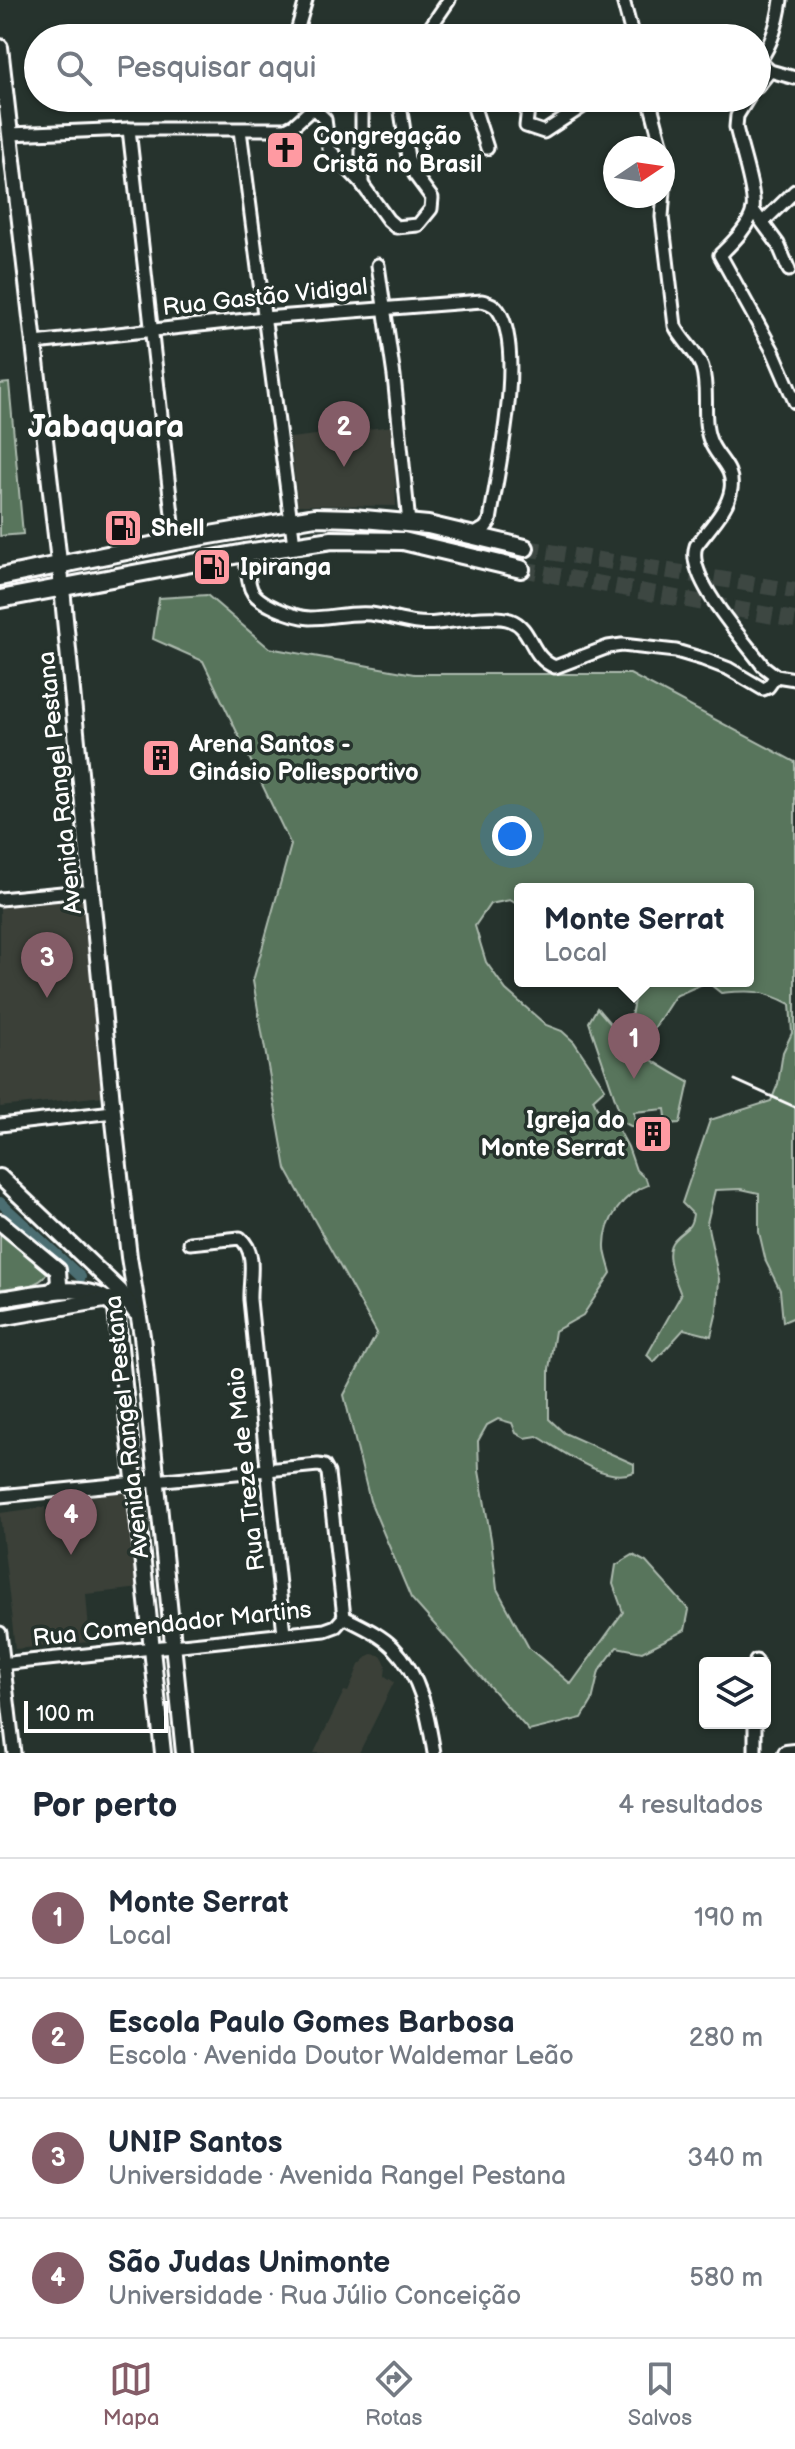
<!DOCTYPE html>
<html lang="pt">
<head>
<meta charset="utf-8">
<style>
	body { margin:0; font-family:"Balsamiq Sans",sans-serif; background:#f6f6f7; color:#1f2937 }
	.controls { position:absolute; right:24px; bottom:24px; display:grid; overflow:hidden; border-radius:8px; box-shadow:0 2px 6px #0004 }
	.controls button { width:72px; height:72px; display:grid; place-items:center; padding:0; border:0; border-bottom:2px solid #e0e1e3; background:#fff; color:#1f2937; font:40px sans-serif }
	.compass { position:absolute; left:603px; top:136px; width:72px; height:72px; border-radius:50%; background:#fff; box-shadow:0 2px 6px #0004; rotate:77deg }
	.scale { position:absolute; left:24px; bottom:20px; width:144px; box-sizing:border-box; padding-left:8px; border:4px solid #fff; border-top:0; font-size:22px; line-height:28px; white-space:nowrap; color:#fff; -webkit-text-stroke:6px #26332d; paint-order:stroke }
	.you { position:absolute; left:512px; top:836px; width:28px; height:28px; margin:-20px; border:6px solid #fff; border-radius:50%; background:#1a73e8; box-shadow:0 0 0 12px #1a73e833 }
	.badge { display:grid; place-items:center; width:52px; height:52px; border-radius:50%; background:#845c67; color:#fff; font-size:26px; font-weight:700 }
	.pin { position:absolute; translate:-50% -66px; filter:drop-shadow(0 2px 4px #0008) }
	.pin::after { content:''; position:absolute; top:42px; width:28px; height:24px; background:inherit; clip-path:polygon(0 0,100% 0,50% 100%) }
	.popup { position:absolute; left:514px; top:883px; width:240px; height:104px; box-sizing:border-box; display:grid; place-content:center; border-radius:8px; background:#fff; filter:drop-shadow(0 2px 6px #0005); font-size:26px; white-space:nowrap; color:#747a83 }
	.popup b { font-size:30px; color:#1f2937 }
	.popup::after { content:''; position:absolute; left:50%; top:100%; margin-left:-16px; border:16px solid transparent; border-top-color:#fff }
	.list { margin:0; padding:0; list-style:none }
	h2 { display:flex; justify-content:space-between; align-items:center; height:104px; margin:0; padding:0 32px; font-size:34px }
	h2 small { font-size:26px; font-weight:400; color:#747a83 }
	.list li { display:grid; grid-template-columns:52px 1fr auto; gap:24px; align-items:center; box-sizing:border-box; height:120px; padding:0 32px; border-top:2px solid #e0e1e3 }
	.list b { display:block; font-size:30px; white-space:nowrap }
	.list p { margin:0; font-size:26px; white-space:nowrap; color:#747a83 }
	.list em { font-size:26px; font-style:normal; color:#747a83 }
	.icon { flex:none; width:44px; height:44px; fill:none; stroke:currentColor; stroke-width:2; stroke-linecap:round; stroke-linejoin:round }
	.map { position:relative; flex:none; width:795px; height:1753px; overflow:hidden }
	.search { position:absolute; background:#fff; box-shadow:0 2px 6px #0004; left:24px; right:24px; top:24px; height:88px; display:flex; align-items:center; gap:20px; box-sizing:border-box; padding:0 28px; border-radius:44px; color:#747a83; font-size:30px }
	.sheet { height:584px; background:#fff }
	nav { display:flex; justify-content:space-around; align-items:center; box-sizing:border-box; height:112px; border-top:2px solid #e0e1e3; background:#fff; font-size:22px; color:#747a83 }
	nav a { display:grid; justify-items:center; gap:4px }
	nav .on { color:#845c67 }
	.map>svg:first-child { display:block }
	.built { fill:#3a4039 }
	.green { fill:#58745c; stroke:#acbaae; stroke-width:2 }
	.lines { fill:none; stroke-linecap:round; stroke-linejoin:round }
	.canal { stroke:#4b6e72; stroke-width:10 }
	.primary-tunnel { stroke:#3c4742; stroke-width:16; stroke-dasharray:16 8; stroke-linecap:butt }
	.street-casing { stroke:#fff; stroke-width:17 }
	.secondary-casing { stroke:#fff; stroke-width:20 }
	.primary-casing { stroke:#fff; stroke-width:22 }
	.street { stroke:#26332d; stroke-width:11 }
	.secondary { stroke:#26332d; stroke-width:14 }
	.primary { stroke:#26332d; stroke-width:16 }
	.rail { stroke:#fff; stroke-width:3 }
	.labels { text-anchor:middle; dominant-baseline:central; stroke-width:7; stroke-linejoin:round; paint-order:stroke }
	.poi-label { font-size:24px; font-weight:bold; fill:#fff; stroke:#26332d; text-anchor:start }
	.street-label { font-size:24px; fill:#fff; stroke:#26332d }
	.district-label { font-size:32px; font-weight:bold; fill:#fff; stroke:#26332d }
</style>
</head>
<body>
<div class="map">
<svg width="795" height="1753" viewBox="0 0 795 1753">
	<rect width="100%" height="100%" fill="#26332d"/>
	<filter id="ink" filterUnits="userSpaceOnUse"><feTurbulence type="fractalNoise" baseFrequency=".0125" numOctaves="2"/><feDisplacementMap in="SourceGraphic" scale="16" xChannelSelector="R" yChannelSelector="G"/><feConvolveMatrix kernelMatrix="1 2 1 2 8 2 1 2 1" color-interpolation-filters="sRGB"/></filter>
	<g filter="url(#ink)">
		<g class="built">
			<path d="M393 426 396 506 298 505 290 438Z"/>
			<path d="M83 892 104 1096 0 1107V900Z"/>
			<path d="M130 1491 141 1588 86 1594 90 1642 15 1649 0 1513 45 1507 47 1522 77 1520 74 1495Z"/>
			<path d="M371 1654 379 1655 383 1658 386 1665 385 1676 394 1682 359 1753H314L344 1691 348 1692 359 1665Z"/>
		</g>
		<g class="green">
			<path d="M9 383 23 534 0 536V384Z"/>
			<path d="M207 595 269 648 414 674H630L795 762V1317L783 1322 780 1290 766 1262 759 1232V1193L741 1189 715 1190 707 1223 719 1279 717 1311 711 1336 684 1329 654 1362 647 1355 681 1295C676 1280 661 1252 675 1239 684 1229 691 1230 693 1214L682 1203 710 1120 771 1101 778 1084 783 1052 792 1033 790 1004C763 990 751 990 721 993L707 982 675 996 651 1033 639 1032 630 1022 635 994 645 981H748V889H520V906L510 900 490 904 475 926 486 962 506 990 546 1025 562 1031 574 1042 605 1088 593 1099 598 1110 597 1118 614 1121 628 1147 636 1170 646 1179 648 1185C624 1193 604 1221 605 1247 605 1255 609 1265 611 1273L583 1315 555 1331 549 1369V1419L564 1433 634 1464V1472C606 1485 561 1450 537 1436L525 1438 516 1433 512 1423 498 1419 487 1425 478 1441 479 1471 491 1539 497 1589 529 1648 571 1684 623 1612 613 1584 616 1565 633 1555 646 1562 689 1610 685 1630 642 1652 617 1647 599 1671 592 1701 582 1718 529 1731 411 1598 370 1501 344 1395 377 1333 286 1169 253 981 291 845 203 661 153 639 159 598Z"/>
			<path d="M597 1008C628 1046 647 1059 689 1082L680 1123 667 1124 665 1109 634 1112 636 1129 623 1122 589 1022Z"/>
			<path d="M0 1229 49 1269C42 1289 18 1286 0 1289Z"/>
		</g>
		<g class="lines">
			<path class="canal" d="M0 1202 81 1277"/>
			<g class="primary-tunnel">
				<path d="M525 548 795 591"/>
				<path d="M521 569 795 620"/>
			</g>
			<g class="street-casing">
				<g id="street">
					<path d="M623 0 633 38"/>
					<path d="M295 38 306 0"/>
					<path d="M423 38 449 0"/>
					<path d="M757 59 770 71 795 78"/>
					<path d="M760 60C773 42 778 22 781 0"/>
					<path d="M757 87 770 71"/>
					<path d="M307 98 313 108 325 119 329 149 362 184 388 220 396 227 418 225 431 209 432 198 415 175 408 158 399 98"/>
					<path d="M471 98 487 148"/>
					<path d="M529 98 526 126 544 132 588 103 589 98"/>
					<path d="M649 98 666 162 662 217 675 326C682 341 696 351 702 367 710 392 700 422 712 445 720 461 734 469 731 489 728 510 708 529 696 546 685 577 745 641 763 666L776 676 795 679"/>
					<path d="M748 98 737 116 736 127C740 146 756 193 753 209 750 226 732 243 720 255L773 351 795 402"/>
					<path d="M362 107V184"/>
					<path d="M129 129 175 541"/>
					<path d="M240 130 294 545"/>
					<path d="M10 134 129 129H286L294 125 313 108"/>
					<path d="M753 210 778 244 789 270"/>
					<path d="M764 221 795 191"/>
					<path d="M378 265 394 376 409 523"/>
					<path d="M35 343 264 318 482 301C488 303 494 304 498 310 526 349 497 474 490 521L485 528 473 535"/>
					<path d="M245 553C247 564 247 578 251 589 257 604 294 617 310 618 330 618 350 612 371 614 394 617 413 626 437 623 455 621 493 614 510 620 533 628 529 657 555 667L608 647 622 645 676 651 703 659 729 669 763 689 768 687 776 676"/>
					<path d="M0 899 93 890"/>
					<path d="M0 1125 113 1112"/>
					<path d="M190 1243 240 1238C258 1253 249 1279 250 1300L284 1634"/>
					<path d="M0 1496 318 1465 324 1466 328 1473 344 1617C361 1626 380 1634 393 1647 421 1676 428 1715 434 1753"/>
					<path d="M0 1633 14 1753"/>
					<path d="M756 1663V1661"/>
					<path d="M0 1664 325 1630 336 1626 344 1617"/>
					<path d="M755 1753V1723"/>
				</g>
			</g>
			<g class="secondary-casing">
				<g id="secondary">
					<path d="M0 47 62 588 113 1112 129 1257 142 1336 184 1753"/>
					<path d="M0 1177 120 1291 135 1312"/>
					<path d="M0 1222 58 1270 59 1284 49 1293"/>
					<path d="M0 1299C33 1295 95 1277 116 1309L163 1753"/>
					<path d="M0 1318 110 1299"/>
					<path d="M786 1753 795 1752"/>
				</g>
			</g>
			<g class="primary-casing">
				<g id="primary">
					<path d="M0 577 175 541 315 517 353 518 428 525 525 548"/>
					<path d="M0 599 245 553 332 540 403 541 521 569"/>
				</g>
			</g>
			<use href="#street" class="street"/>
			<use href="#secondary" class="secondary"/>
			<use href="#primary" class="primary"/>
			<path class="rail" d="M735 1080 795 1107"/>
		</g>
	</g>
	<defs>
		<g id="church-square" transform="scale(2)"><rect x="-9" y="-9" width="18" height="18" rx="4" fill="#ff9aa2" stroke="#26332d"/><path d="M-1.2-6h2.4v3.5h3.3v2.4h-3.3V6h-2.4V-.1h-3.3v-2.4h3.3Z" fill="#111"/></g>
		<g id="fuel-square" transform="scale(2)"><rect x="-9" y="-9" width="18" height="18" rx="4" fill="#ff9aa2" stroke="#26332d"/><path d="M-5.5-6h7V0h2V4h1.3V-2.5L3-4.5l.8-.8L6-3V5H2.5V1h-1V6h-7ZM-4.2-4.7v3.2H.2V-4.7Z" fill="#111"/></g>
		<g id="building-square" transform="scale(2)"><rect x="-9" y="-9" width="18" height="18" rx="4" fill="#ff9aa2" stroke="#26332d"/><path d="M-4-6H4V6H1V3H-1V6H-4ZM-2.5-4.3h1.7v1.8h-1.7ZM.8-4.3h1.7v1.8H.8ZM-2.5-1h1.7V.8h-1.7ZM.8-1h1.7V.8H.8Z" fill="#111"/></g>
	</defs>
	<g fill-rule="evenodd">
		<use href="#church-square" x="285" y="150"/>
		<use href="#fuel-square" x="123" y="528"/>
		<use href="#fuel-square" x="212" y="567"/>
		<use href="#building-square" x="161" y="758"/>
		<use href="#building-square" x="653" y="1134"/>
	</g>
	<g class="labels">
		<g class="poi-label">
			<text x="313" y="136">Congregação<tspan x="313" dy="28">Cristã no Brasil</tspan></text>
			<text x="151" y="528">Shell</text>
			<text x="240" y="567">Ipiranga</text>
			<text x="189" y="744">Arena Santos -<tspan x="189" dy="28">Ginásio Poliesportivo</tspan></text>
			<text x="625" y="1120" text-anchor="end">Igreja do<tspan x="625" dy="28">Monte Serrat</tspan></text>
		</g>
		<g class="street-label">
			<text transform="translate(265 297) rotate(-6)">Rua Gastão Vidigal</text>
			<text transform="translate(60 783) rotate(-96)">Avenida Rangel Pestana</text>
			<text transform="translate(127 1427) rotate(-96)">Avenida Rangel Pestana</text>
			<text transform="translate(246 1469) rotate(-96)">Rua Treze de Maio</text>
			<text transform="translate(172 1624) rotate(-6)">Rua Comendador Martins</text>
		</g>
		<g class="district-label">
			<text x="106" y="427">Jabaquara</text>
		</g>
	</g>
</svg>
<div class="controls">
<button><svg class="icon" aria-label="layers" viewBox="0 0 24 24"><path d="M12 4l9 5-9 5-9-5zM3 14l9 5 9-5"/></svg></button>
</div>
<svg class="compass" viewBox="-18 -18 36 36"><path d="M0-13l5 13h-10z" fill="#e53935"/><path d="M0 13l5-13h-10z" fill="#747a83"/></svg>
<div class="scale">100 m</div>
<div class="you"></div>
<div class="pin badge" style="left:634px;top:1079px">1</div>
<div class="popup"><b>Monte Serrat</b>Local</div>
<div class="pin badge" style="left:344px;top:467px">2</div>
<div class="pin badge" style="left:47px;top:998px">3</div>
<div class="pin badge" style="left:71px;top:1555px">4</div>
<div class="search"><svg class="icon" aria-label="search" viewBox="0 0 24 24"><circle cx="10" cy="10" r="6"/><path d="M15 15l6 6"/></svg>Pesquisar aqui</div>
</div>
<section class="sheet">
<h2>Por perto<small>4 resultados</small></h2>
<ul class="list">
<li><span class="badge">1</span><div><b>Monte Serrat</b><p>Local</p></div><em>190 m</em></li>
<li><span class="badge">2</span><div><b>Escola Paulo Gomes Barbosa</b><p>Escola · Avenida Doutor Waldemar Leão</p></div><em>280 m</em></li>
<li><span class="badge">3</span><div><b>UNIP Santos</b><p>Universidade · Avenida Rangel Pestana</p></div><em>340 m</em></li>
<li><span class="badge">4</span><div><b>São Judas Unimonte</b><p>Universidade · Rua Júlio Conceição</p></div><em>580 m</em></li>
</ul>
</section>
<nav>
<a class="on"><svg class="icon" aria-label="map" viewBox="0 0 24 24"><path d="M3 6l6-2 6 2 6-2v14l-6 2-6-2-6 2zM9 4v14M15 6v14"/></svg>Mapa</a>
<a><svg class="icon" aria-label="directions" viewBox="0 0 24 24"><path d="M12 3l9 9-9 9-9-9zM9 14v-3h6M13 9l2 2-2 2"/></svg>Rotas</a>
<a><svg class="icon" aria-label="saved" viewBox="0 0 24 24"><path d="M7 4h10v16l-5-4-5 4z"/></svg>Salvos</a>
</nav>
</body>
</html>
